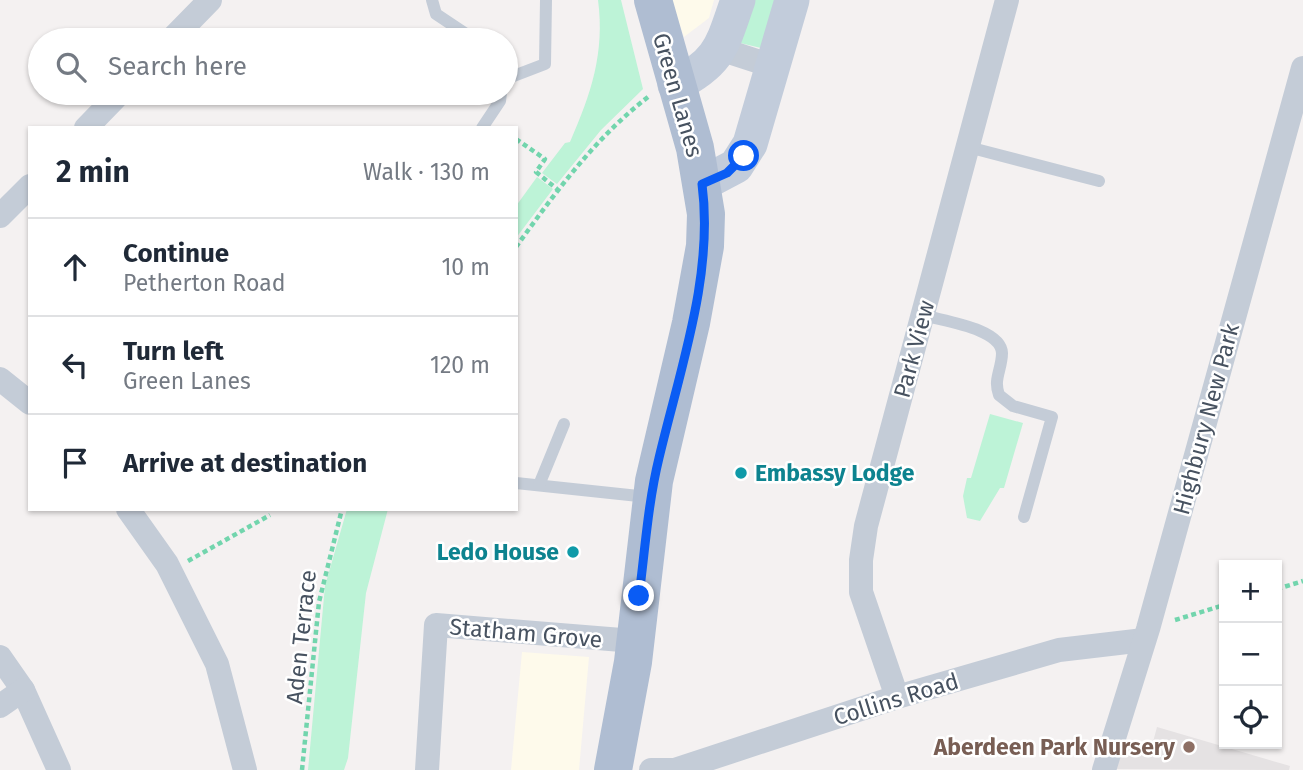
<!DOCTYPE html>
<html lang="en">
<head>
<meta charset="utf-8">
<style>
	body { margin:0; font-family:"Fira Sans",sans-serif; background:#f2f2f3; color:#1f2937 }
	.controls { position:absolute; right:21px; bottom:21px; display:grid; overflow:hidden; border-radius:0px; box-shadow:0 2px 5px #0004 }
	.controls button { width:63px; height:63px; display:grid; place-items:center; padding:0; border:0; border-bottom:2px solid #e0e1e3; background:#fff; color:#1f2937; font:35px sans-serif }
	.stop { position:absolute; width:21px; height:21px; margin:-16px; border:5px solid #0a5cf4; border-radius:50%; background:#fff }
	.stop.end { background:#0a5cf4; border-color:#fff; box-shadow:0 2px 7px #0008 }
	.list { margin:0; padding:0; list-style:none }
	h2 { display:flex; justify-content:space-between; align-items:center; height:91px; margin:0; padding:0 28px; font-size:30px }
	h2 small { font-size:23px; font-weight:400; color:#747a83 }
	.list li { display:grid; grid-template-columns:46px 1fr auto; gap:21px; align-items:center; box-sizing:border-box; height:98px; padding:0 28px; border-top:2px solid #e0e1e3 }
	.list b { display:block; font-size:26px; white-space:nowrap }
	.list p { margin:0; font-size:23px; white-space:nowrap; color:#747a83 }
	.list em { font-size:23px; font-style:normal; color:#747a83 }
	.icon { flex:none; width:38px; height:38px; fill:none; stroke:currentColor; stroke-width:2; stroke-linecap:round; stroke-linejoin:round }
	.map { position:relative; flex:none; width:1303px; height:770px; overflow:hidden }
	.search { position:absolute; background:#fff; box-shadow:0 2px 5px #0004; left:28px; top:28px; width:490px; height:77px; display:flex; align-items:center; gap:18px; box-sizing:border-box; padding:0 24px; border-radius:38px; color:#747a83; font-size:26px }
	.panel { position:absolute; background:#fff; box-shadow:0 2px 5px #0004; left:28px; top:126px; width:490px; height:385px; border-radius:0px }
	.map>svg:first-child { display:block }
	.commercial { fill:#fefaeb }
	.education { fill:#e5e2e3 }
	.green { fill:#bdf3d7 }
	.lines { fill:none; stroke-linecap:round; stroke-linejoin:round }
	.path { stroke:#72d5ad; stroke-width:4.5; stroke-dasharray:5 3.5; stroke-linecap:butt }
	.lane { stroke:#c4ccd7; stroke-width:12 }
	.street { stroke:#c4ccd7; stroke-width:24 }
	.secondary { stroke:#c2ccdb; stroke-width:35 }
	.primary { stroke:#afbdd2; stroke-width:38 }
	.route { stroke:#0a5cf4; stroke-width:9 }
	.culture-dot { fill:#0f9aa8; stroke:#fff; stroke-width:2.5 }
	.education-dot { fill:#8d6e63; stroke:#fff; stroke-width:2.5 }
	.labels { text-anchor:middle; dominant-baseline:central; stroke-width:5; stroke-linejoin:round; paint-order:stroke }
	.street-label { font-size:23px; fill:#475260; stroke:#fff }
	.culture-label { font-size:23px; font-weight:bold; fill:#0d838f; stroke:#fff; text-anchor:start }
	.education-label { font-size:23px; font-weight:bold; fill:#785e54; stroke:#fff; text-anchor:end }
</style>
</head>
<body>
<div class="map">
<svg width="1303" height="770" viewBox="0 0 1303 770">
	<rect width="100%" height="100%" fill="#f4f1f1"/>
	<g class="commercial">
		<path d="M671 0H714L709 18 684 37Z"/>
		<path d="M522 652 589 657 579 770H511Z"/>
	</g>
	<path class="education" d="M1157 727 1290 766 1289 770 1113 769 1120 745 1150 753Z"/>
	<g class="green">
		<path d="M598 0H621L643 89 601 130 557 184 542 173 565 143 570 142C591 94 605 53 598 0Z"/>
		<path d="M743 0H780L765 49 736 42Z"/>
		<path d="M537 177 553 189 516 238V206Z"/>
		<path d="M990 414 1023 423 1004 488H1000L980 521 967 518 963 496 967 478H971Z"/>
		<path d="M347 509H388L366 593 348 758 344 770H308L325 586Z"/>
	</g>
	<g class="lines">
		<g class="path">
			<path d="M516 139 545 159 536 172 557 189"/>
			<path d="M516 247C555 193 595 138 648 97"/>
			<path d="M188 561 270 515"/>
			<path d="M1277 589 1303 581"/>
			<path d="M1175 620 1224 605"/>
			<path d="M302 770 319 602 342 509"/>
		</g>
		<g class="lane">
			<path d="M432 0 436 14 475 40"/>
			<path d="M506 79 545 64 546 0"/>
			<path d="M482 128 500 101 501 93"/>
			<path d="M968 147 1099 181"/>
			<path d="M923 315C942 321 1001 328 1002 353 1002 369 993 379 999 395L1013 406 1052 417 1024 517"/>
			<path d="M516 483 648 497"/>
			<path d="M539 485 564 424"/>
		</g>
		<g class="street">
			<path d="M171 40 210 0"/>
			<path d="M720 49 772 66"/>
			<path d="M86 128 120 93"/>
			<path d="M0 216 30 186"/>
			<path d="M0 379 30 403"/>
			<path d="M128 509 167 564 217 664 245 770"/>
			<path d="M0 657 23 690 59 770"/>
			<path d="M897 697 861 592V560L866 526 1007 0"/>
			<path d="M0 706 23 690"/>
			<path d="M427 770 436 625 634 641"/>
			<path d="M651 770H675L897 697 1059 650 1144 640"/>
			<path d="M1104 770 1148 629 1303 68"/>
		</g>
		<g class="secondary">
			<path d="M675 85C721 62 722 45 738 0"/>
			<path d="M702 184 736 166 750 144 792 0"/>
		</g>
		<path class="primary" d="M613 770 633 662 654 481 691 323 705 246 706 214 695 148 653 0"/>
	</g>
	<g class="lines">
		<path class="route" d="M639 596C645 550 648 503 659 458 680 369 714 275 702 184L727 173 744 156"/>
	</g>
	<g class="culture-dot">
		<circle cx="741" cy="473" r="7"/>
		<circle cx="573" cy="552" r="7"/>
	</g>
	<circle class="education-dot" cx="1189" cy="747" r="7"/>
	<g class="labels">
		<g class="street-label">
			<text transform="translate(678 95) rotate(74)">Green Lanes</text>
			<text transform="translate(914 349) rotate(-75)">Park View</text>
			<text transform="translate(1206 419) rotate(-75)">Highbury New Park</text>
			<text transform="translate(526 633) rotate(5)">Statham Grove</text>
			<text transform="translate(301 637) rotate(-84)">Aden Terrace</text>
			<text transform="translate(896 699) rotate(-17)">Collins Road</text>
		</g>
		<g class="culture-label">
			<text x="755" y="473">Embassy Lodge</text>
			<text x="559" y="552" text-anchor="end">Ledo House</text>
		</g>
		<g class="education-label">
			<text x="1175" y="747">Aberdeen Park Nursery</text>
		</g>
	</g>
</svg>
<div class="controls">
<button>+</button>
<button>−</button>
<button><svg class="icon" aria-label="locate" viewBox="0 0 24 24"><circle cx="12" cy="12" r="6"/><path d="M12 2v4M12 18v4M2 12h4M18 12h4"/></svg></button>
</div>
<div class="stop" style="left:744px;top:156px"></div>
<div class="stop end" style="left:639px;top:596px"></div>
<div class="search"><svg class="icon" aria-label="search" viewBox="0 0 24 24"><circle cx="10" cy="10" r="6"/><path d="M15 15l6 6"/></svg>Search here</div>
<section class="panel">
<h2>2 min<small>Walk · 130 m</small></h2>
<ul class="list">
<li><svg class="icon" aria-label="ahead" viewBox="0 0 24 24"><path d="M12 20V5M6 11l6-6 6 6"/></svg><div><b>Continue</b><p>Petherton Road</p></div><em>10 m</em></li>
<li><svg class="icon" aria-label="left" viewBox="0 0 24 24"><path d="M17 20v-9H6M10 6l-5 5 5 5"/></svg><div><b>Turn left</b><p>Green Lanes</p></div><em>120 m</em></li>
<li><svg class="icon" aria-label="arrive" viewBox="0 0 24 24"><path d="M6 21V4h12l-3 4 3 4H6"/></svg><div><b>Arrive at destination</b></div></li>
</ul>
</section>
</div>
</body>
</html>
